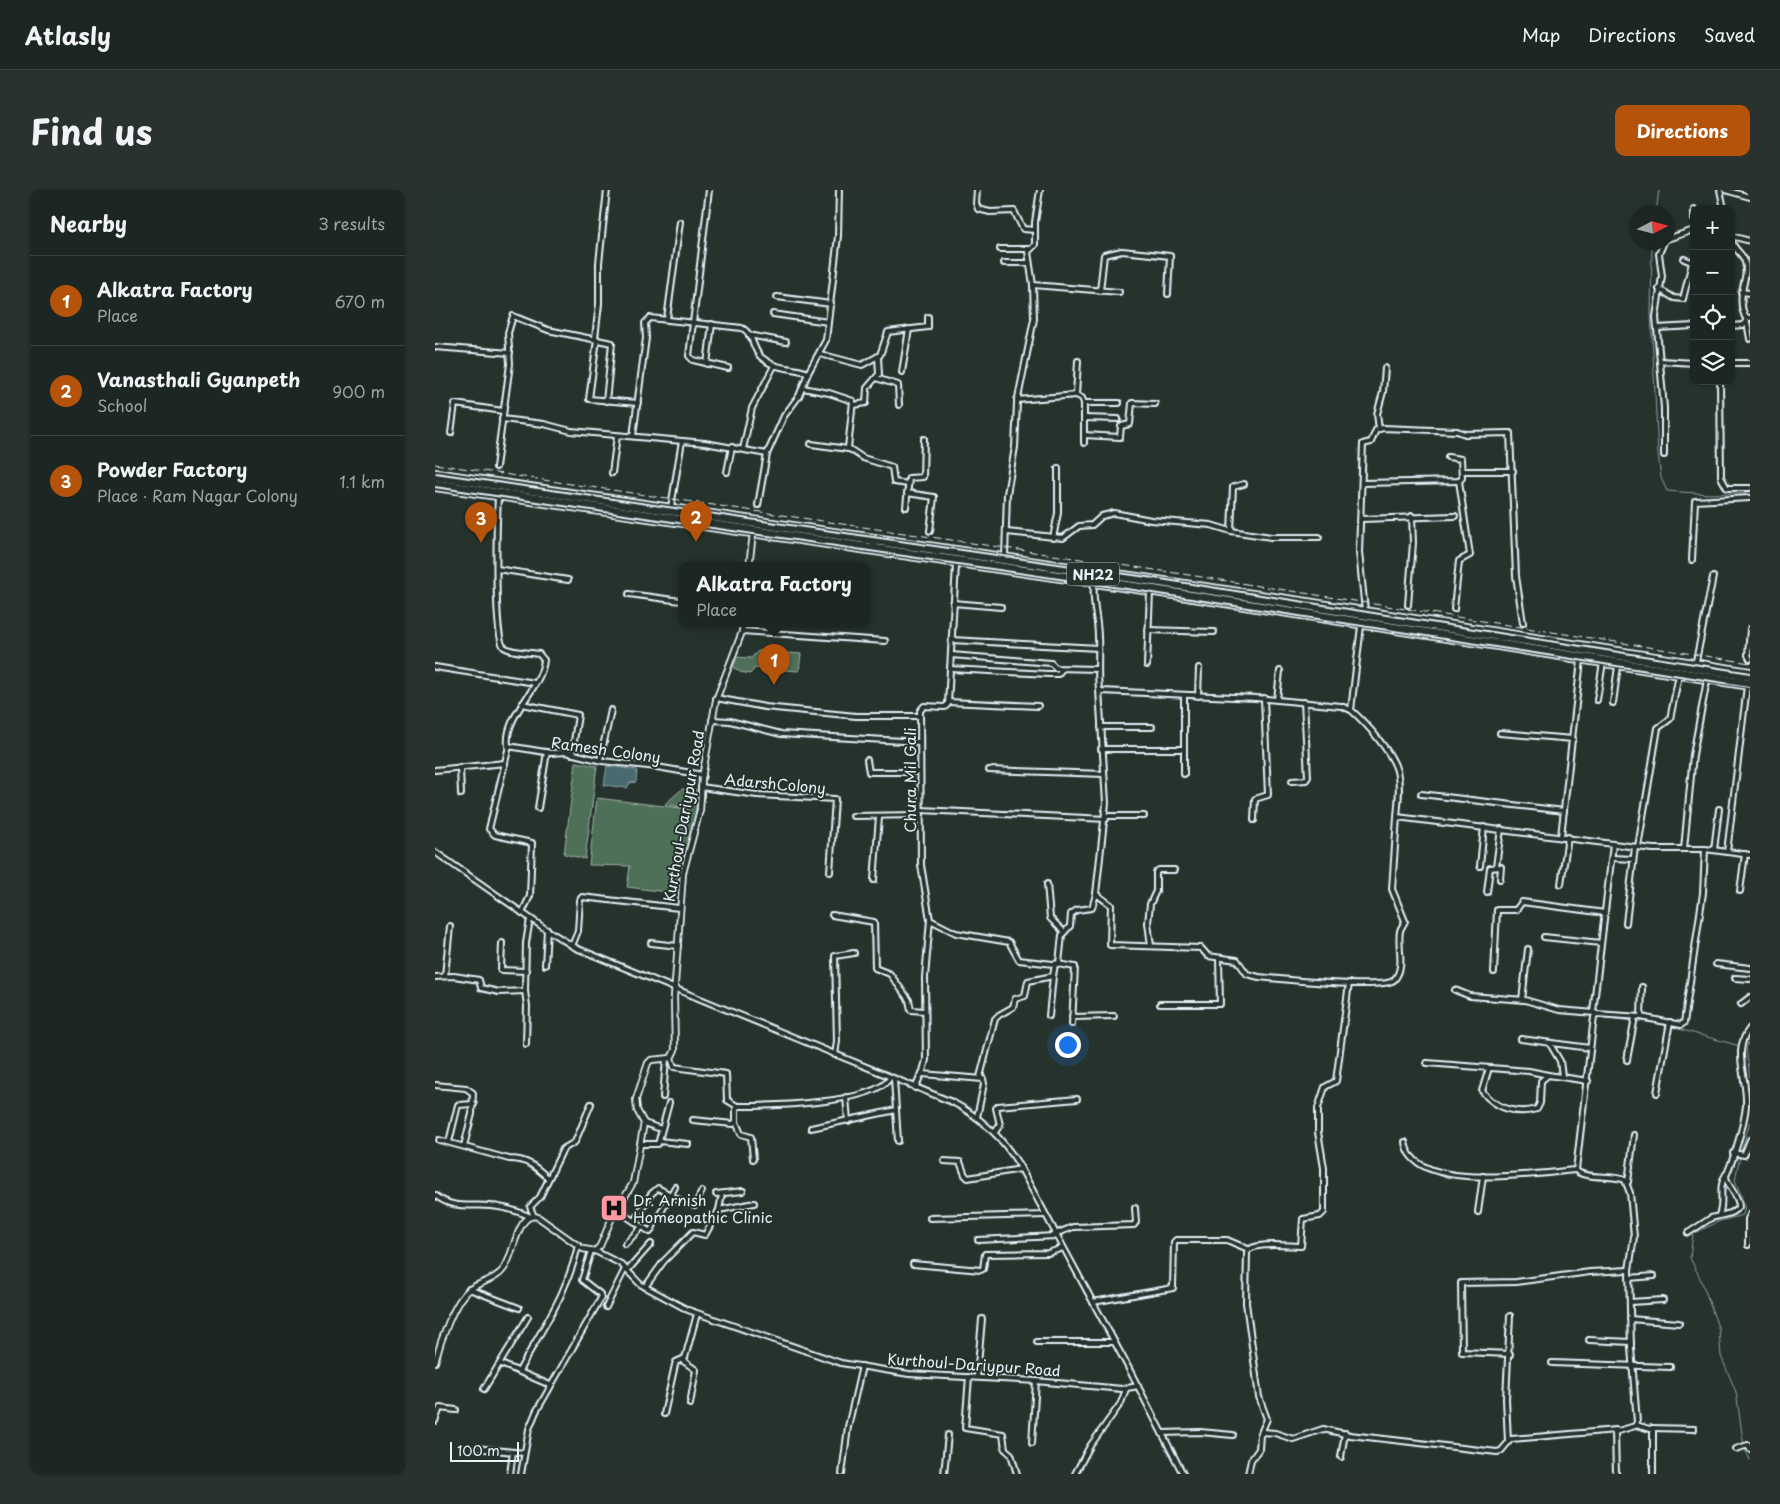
<!DOCTYPE html>
<html lang="en">
<head>
<meta charset="utf-8">
<style>
	body { margin:0; font-family:"Playpen Sans",sans-serif; background:#29322f; color:#f1f3f6 }
	.controls { position:absolute; right:15px; top:15px; display:grid; overflow:hidden; border-radius:10px; box-shadow:0 1px 4px #0004 }
	.controls button { width:45px; height:45px; display:grid; place-items:center; padding:0; border:0; border-bottom:1px solid #3a4340; background:#1c2622; color:#f1f3f6; font:25px sans-serif }
	.compass { position:absolute; left:1195px; top:15px; width:45px; height:45px; border-radius:50%; background:#1c2622; box-shadow:0 1px 4px #0004; rotate:84deg }
	.scale { position:absolute; left:15px; bottom:12px; width:69px; box-sizing:border-box; padding-left:5px; border:2px solid #e8f1f8; border-top:0; font-size:14px; line-height:18px; white-space:nowrap; color:#e8f1f8; -webkit-text-stroke:4px #26332d; paint-order:stroke }
	.you { position:absolute; left:632px; top:854px; width:18px; height:18px; margin:-12px; border:4px solid #fff; border-radius:50%; background:#1a73e8; box-shadow:0 0 0 8px #1a73e833 }
	.badge { display:grid; place-items:center; width:32px; height:32px; border-radius:50%; background:#b45309; color:#fff; font-size:16px; font-weight:700 }
	.pin { position:absolute; translate:-50% -41px; filter:drop-shadow(0 1px 2px #0008) }
	.pin::after { content:''; position:absolute; top:26px; width:18px; height:15px; background:inherit; clip-path:polygon(0 0,100% 0,50% 100%) }
	.popup { position:absolute; left:243px; top:372px; width:192px; height:65px; box-sizing:border-box; display:grid; place-content:center; border-radius:10px; background:#1c2622; filter:drop-shadow(0 1px 4px #0005); font-size:16px; white-space:nowrap; color:#a0a5a5 }
	.popup b { font-size:19px; color:#f1f3f6 }
	.popup::after { content:''; position:absolute; left:50%; top:100%; margin-left:-10px; border:10px solid transparent; border-top-color:#1c2622 }
	.list { margin:0; padding:0; list-style:none }
	h2 { display:flex; justify-content:space-between; align-items:center; height:65px; margin:0; padding:0 20px; font-size:21px }
	h2 small { font-size:16px; font-weight:400; color:#a0a5a5 }
	.list li { display:grid; grid-template-columns:32px 1fr auto; gap:15px; align-items:center; box-sizing:border-box; height:90px; padding:0 20px; border-top:1px solid #3a4340 }
	.list b { display:block; font-size:19px; white-space:nowrap }
	.list p { margin:0; font-size:16px; white-space:nowrap; color:#a0a5a5 }
	.list em { font-size:16px; font-style:normal; color:#a0a5a5 }
	.icon { flex:none; width:28px; height:28px; fill:none; stroke:currentColor; stroke-width:2; stroke-linecap:round; stroke-linejoin:round }
	.map { position:relative; flex:none; width:1315px; height:1284px; overflow:hidden; border-radius:10px }
	header { display:flex; align-items:center; gap:30px; box-sizing:border-box; height:70px; padding:0 25px; background:#1c2622; border-bottom:1px solid #3a4340 }
	header strong { font-size:24px }
	nav { display:flex; gap:28px; margin-inline-start:auto; font-size:18px }
	.intro { display:flex; align-items:center; justify-content:space-between; box-sizing:border-box; height:120px; padding:0 30px }
	h1 { margin:0; font-size:35px }
	.button { padding:12px 22px; border-radius:10px; background:#b45309; color:#fff; font-size:18px; font-weight:700 }
	main { display:flex; gap:30px; padding:0 30px }
	aside { flex:1; background:#1c2622; border-radius:10px; box-shadow:0 1px 4px #0004 }
	.map>svg:first-child { display:block }
	.green { fill:#4f6f59; stroke:#9cb0a8 }
	.water { fill:#486b6e; stroke:#88a1a5 }
	.lines { fill:none; stroke-linecap:round; stroke-linejoin:round }
	.stream { stroke:#88a1a5; stroke-width:1 }
	.minor-casing { stroke:#e8f1f8; stroke-width:8 }
	.tertiary-casing { stroke:#e8f1f8; stroke-width:8 }
	.minor { stroke:#26332d; stroke-width:4 }
	.tertiary { stroke:#26332d; stroke-width:4.5 }
	.rail { stroke:#e8f1f8; stroke-width:1; stroke-dasharray:8 4; stroke-linecap:butt }
	.trunk-bridge-casing { stroke:#e8f1f8; stroke-width:10; stroke-linecap:butt }
	.trunk-bridge { stroke:#26332d; stroke-width:6 }
	.labels { text-anchor:middle; dominant-baseline:central; stroke-width:4; stroke-linejoin:round; paint-order:stroke }
	.shield { fill:#26332d; stroke:#aeb8bb; stroke-width:1 }
	.shield-label { font-size:14px; font-weight:bold; fill:#e8f1f8 }
	.street-label { font-size:15px; fill:#e8f1f8; stroke:#26332d }
	.poi-label { font-size:15px; fill:#e8f1f8; stroke:#26332d; text-anchor:start }
</style>
</head>
<body>
<header>
<strong>Atlasly</strong>
<nav><a>Map</a><a>Directions</a><a>Saved</a></nav>
</header>
<div class="intro"><h1>Find us</h1><a class="button">Directions</a></div>
<main>
<aside>
<h2>Nearby<small>3 results</small></h2>
<ul class="list">
<li><span class="badge">1</span><div><b>Alkatra Factory</b><p>Place</p></div><em>670 m</em></li>
<li><span class="badge">2</span><div><b>Vanasthali Gyanpeth</b><p>School</p></div><em>900 m</em></li>
<li><span class="badge">3</span><div><b>Powder Factory</b><p>Place · Ram Nagar Colony</p></div><em>1.1 km</em></li>
</ul>
</aside>
<div class="map">
<svg width="1315" height="1284" viewBox="0 0 1315 1284">
	<rect width="100%" height="100%" fill="#26332d"/>
	<filter id="ink" filterUnits="userSpaceOnUse"><feTurbulence type="fractalNoise" baseFrequency=".02" numOctaves="2"/><feDisplacementMap in="SourceGraphic" scale="10" xChannelSelector="R" yChannelSelector="G"/><feConvolveMatrix kernelMatrix="1 2 1 2 8 2 1 2 1" color-interpolation-filters="sRGB"/></filter>
	<g filter="url(#ink)">
		<g class="green">
			<path d="M323 461 366 464 364 481 320 478 315 484 305 482 298 477 302 467 316 468Z"/>
			<path d="M141 572 162 576 150 669 129 664Z"/>
			<path d="M247 599 264 600 247 704 192 697 195 676 154 675 162 608 254 619 230 614Z"/>
		</g>
		<path class="water" d="M172 576 202 580 201 592 195 593 192 598 169 595Z"/>
		<g class="lines">
			<g class="stream">
				<path d="M1221 22 1224 0"/>
				<path d="M1217 52 1216 126 1223 264 1226 288 1232 301 1275 304 1315 303"/>
				<path d="M1122 822 1158 826"/>
				<path d="M1162 827 1198 831"/>
				<path d="M1201 831 1224 833"/>
				<path d="M1227 834 1233 835"/>
				<path d="M1240 838 1305 856"/>
				<path d="M1315 848 1311 858 1315 887"/>
				<path d="M1306 962 1315 932"/>
				<path d="M1305 966 1300 990 1310 1016 1308 1025 1285 1031 1258 1044 1255 1068 1267 1092 1284 1140 1286 1166 1301 1202 1309 1257 1315 1270"/>
			</g>
			<g class="minor-casing">
				<g id="minor">
					<path d="M274 0 254 166 258 170 293 178"/>
					<path d="M542 0 541 13 543 19 555 22 579 21 588 39 600 40"/>
					<path d="M1285 0 1289 19"/>
					<path d="M1290 0 1315 7"/>
					<path d="M1259 19V29"/>
					<path d="M1296 46 1315 51"/>
					<path d="M1232 49 1259 40"/>
					<path d="M1296 49C1299 61 1308 63 1310 72 1315 88 1300 103 1310 127L1315 128"/>
					<path d="M565 59H594"/>
					<path d="M1249 69 1259 73"/>
					<path d="M569 73H594"/>
					<path d="M598 95 684 102"/>
					<path d="M1224 99 1239 108 1248 109 1257 73"/>
					<path d="M665 101 669 65 687 61 735 66 733 104"/>
					<path d="M1306 102 1315 103"/>
					<path d="M342 107 396 114"/>
					<path d="M338 124 393 132"/>
					<path d="M232 129 245 32"/>
					<path d="M1312 132 1315 149"/>
					<path d="M1296 136 1309 135 1312 128"/>
					<path d="M1222 138 1259 136"/>
					<path d="M314 145 351 152"/>
					<path d="M160 148 164 114V73L172 0"/>
					<path d="M162 149 154 209 203 213"/>
					<path d="M0 157 75 163"/>
					<path d="M385 164 427 175 445 165 453 142 493 137V127"/>
					<path d="M1226 171 1259 173"/>
					<path d="M1296 173H1315"/>
					<path d="M272 174 277 134"/>
					<path d="M467 182 474 139"/>
					<path d="M441 188 463 195 464 215"/>
					<path d="M1285 191 1286 287 1292 298H1315"/>
					<path d="M368 198 394 203 418 211 413 258 428 268 457 277 459 292 473 294"/>
					<path d="M641 205 647 208 649 213V253"/>
					<path d="M582 210 641 205 643 171"/>
					<path d="M649 213H684"/>
					<path d="M419 215 431 213 432 198 444 184 443 167"/>
					<path d="M649 228 683 229"/>
					<path d="M67 229 109 234 136 241 270 253 332 264"/>
					<path d="M944 239 942 224 948 202 950 178"/>
					<path d="M16 243 20 214 68 221"/>
					<path d="M649 245 685 247 686 236 695 234 697 213 720 214"/>
					<path d="M198 246 211 148 210 133 215 128 307 138C319 144 317 159 326 167 342 181 355 176 373 183"/>
					<path d="M376 254 413 259"/>
					<path d="M308 259 317 218 339 176"/>
					<path d="M1229 265V218L1221 127 1227 86 1224 64 1229 52"/>
					<path d="M61 277 75 174 73 143 78 126 113 140 177 153 171 211"/>
					<path d="M1027 281H1078"/>
					<path d="M292 282 297 257"/>
					<path d="M177 283 182 246"/>
					<path d="M927 293 1024 291 1027 288 1026 269 1013 267"/>
					<path d="M472 303 499 307 495 341"/>
					<path d="M63 307C62 326 58 449 69 457 77 463 95 462 104 464L109 470C106 501 69 524 73 556L116 563 131 562 167 571 222 577 268 585"/>
					<path d="M323 315 332 264 349 226 364 206 373 183 391 150 403 46 404 0"/>
					<path d="M236 317 247 251"/>
					<path d="M471 317 474 288 488 287 489 249"/>
					<path d="M926 329 1020 326"/>
					<path d="M796 341 798 297 809 294"/>
					<path d="M572 342 628 348 644 336 657 335 667 326 679 323 716 330 776 335 796 341 836 347H884"/>
					<path d="M618 348 623 323V278"/>
					<path d="M570 366 572 304 580 257 582 213 599 129 598 95 593 62 600 55V32L605 0"/>
					<path d="M1257 370 1260 311 1315 308"/>
					<path d="M521 375 513 514 510 517 489 516 485 521 486 675 495 730 521 743 574 752 584 770 618 774 624 773 627 745 635 736 636 724 642 720 657 718 661 704 671 613 664 500"/>
					<path d="M62 379 133 390"/>
					<path d="M659 395C657 413 663 429 663 447 664 464 662 481 664 499L666 501 821 508 906 516 916 520"/>
					<path d="M194 404 246 411"/>
					<path d="M518 413 566 417"/>
					<path d="M973 415 978 353 977 326"/>
					<path d="M1019 419 1024 371 1035 365 1024 291"/>
					<path d="M930 421 924 362 928 254 936 252 941 240 948 238 1022 241 1030 244 1075 243 1081 386 1088 433"/>
					<path d="M926 436 916 520C931 533 957 562 962 581 966 596 963 613 962 627L1218 659H1270L1315 665"/>
					<path d="M1315 439 1313 465 1315 469"/>
					<path d="M713 440 779 442"/>
					<path d="M307 441 450 451"/>
					<path d="M517 450 663 458"/>
					<path d="M516 465 616 473 621 478 662 479"/>
					<path d="M1261 471 1278 387"/>
					<path d="M712 475 715 402"/>
					<path d="M0 477 100 493"/>
					<path d="M515 479 614 484H623L627 479"/>
					<path d="M749 506V584"/>
					<path d="M763 506 764 478"/>
					<path d="M281 508 330 517 421 526H485"/>
					<path d="M842 510 845 481"/>
					<path d="M1162 510 1168 472"/>
					<path d="M513 512 603 516"/>
					<path d="M1178 513 1183 476"/>
					<path d="M87 514 143 525 137 564"/>
					<path d="M277 530 295 531 346 544 485 552"/>
					<path d="M666 537H717"/>
					<path d="M1065 543 1138 549"/>
					<path d="M74 556 54 639 60 645 97 653 95 706 87 723"/>
					<path d="M666 559H749"/>
					<path d="M165 570 176 520"/>
					<path d="M432 570 434 582H485"/>
					<path d="M25 577 26 604"/>
					<path d="M0 580 70 573"/>
					<path d="M554 580 669 584"/>
					<path d="M857 591 871 590 873 587 869 512"/>
					<path d="M266 597 322 605 400 609 395 682"/>
					<path d="M986 604 1129 621"/>
					<path d="M103 618 112 562"/>
					<path d="M486 620 671 629"/>
					<path d="M418 626 486 625"/>
					<path d="M671 626H709"/>
					<path d="M819 630 820 609 833 605 829 508"/>
					<path d="M1126 646 1146 470"/>
					<path d="M1203 657 1223 538 1235 529 1244 485"/>
					<path d="M1249 659 1258 565 1272 490"/>
					<path d="M1279 660 1284 619"/>
					<path d="M0 662 112 740 141 758 517 912C546 927 567 947 584 975L693 1177 748 1284"/>
					<path d="M1292 662 1312 496"/>
					<path d="M1177 668 1198 669"/>
					<path d="M1045 676 1049 637"/>
					<path d="M1061 677 1066 639"/>
					<path d="M439 690 444 627"/>
					<path d="M612 694 615 728 629 742"/>
					<path d="M1126 694 1133 647"/>
					<path d="M1305 701 1310 664"/>
					<path d="M1052 702 1055 678 1066 677 1065 689"/>
					<path d="M661 704 676 715 675 755 766 758 773 766 802 770 812 784 824 787C842 789 950 800 959 790 971 777 962 756 965 741 966 737 969 734 970 731L957 699 962 627"/>
					<path d="M397 725 439 732 440 778 455 784 474 810 476 820 490 821"/>
					<path d="M1191 733 1200 657"/>
					<path d="M1109 747 1166 753"/>
					<path d="M67 753 66 780 91 781"/>
					<path d="M216 753 243 756"/>
					<path d="M137 756 143 741 145 710 147 707 244 718"/>
					<path d="M716 756 713 733 715 714 721 701V682L724 680H739"/>
					<path d="M623 774 640 777 637 834"/>
					<path d="M1281 774 1315 778"/>
					<path d="M110 775 112 740"/>
					<path d="M1059 782 1062 720H1081L1087 712 1170 723"/>
					<path d="M10 786 15 736"/>
					<path d="M0 787 19 786 44 790 46 798 64 802 90 801 91 753 95 729"/>
					<path d="M1300 788 1315 789"/>
					<path d="M1020 800 1035 806 1090 810 1124 820 1160 823"/>
					<path d="M90 801 92 816 91 854"/>
					<path d="M1087 810 1093 759"/>
					<path d="M725 814H785L784 768"/>
					<path d="M1306 814 1315 807"/>
					<path d="M1158 822 1178 654"/>
					<path d="M614 826 618 786"/>
					<path d="M637 827 679 826"/>
					<path d="M1206 827 1207 797"/>
					<path d="M1086 849 1155 858"/>
					<path d="M1115 854 1125 871 1127 886"/>
					<path d="M400 865 402 851 400 766 419 763"/>
					<path d="M236 868 239 877 291 884 292 910 302 916"/>
					<path d="M1192 870 1200 827"/>
					<path d="M992 873 1094 881 1113 885"/>
					<path d="M1054 878 1047 901C1060 918 1081 925 1102 919L1105 913 1106 891 1113 885 1153 891"/>
					<path d="M487 884 548 889 549 894 542 927"/>
					<path d="M545 887 560 829 564 825 578 817 580 809 590 806 593 791 618 786 620 774"/>
					<path d="M459 889 463 951"/>
					<path d="M0 895 31 898 38 903 37 924 29 956"/>
					<path d="M480 898 488 881 491 870 490 787 495 730"/>
					<path d="M1222 903 1235 832"/>
					<path d="M228 907 231 869"/>
					<path d="M411 907 413 931"/>
					<path d="M258 930 298 934 301 932V919L303 916C334 916 439 914 455 888"/>
					<path d="M301 932 306 944 316 947 318 969"/>
					<path d="M209 933 226 939"/>
					<path d="M376 938 461 920"/>
					<path d="M560 942 565 935 561 918 563 916 642 909"/>
					<path d="M4 950 74 969C92 969 100 976 113 988"/>
					<path d="M224 951 253 954"/>
					<path d="M14 952 23 915 39 914"/>
					<path d="M970 952C977 1004 1104 983 1141 980"/>
					<path d="M205 954H223L234 913"/>
					<path d="M1298 963 1309 965 1315 950"/>
					<path d="M509 971 525 972 530 985 533 988 586 979"/>
					<path d="M1193 992 1199 945"/>
					<path d="M281 1004 308 1001"/>
					<path d="M0 1005C18 1020 35 1014 56 1016 70 1017 82 1021 94 1026"/>
					<path d="M182 1020 215 1042 240 997"/>
					<path d="M284 1020 287 1004"/>
					<path d="M1043 1022 1048 986"/>
					<path d="M1284 1025C1290 1012 1282 997 1291 984"/>
					<path d="M99 1026 95 1017 105 1007 128 959 140 952 156 914"/>
					<path d="M495 1028 610 1025"/>
					<path d="M199 1031 216 1004 223 998 248 1012 260 1015 267 1001"/>
					<path d="M1253 1043 1276 1028 1296 1023 1304 1017C1304 1004 1292 998 1291 986 1299 968 1309 935 1311 916 1313 888 1296 861 1315 838"/>
					<path d="M620 1044 638 1037 699 1035 701 1032 700 1018"/>
					<path d="M543 1050 621 1046"/>
					<path d="M190 1054 207 1037"/>
					<path d="M1313 1055V1029L1315 1025"/>
					<path d="M160 1061 186 1074 205 1094 253 1120 406 1173 474 1184 601 1191 687 1199 703 1196"/>
					<path d="M478 1074 546 1080 548 1079 550 1064 613 1063 628 1058"/>
					<path d="M192 1081 216 1054"/>
					<path d="M1194 1088 1219 1086"/>
					<path d="M210 1097 229 1071 258 1042 270 1045 284 1020 319 1013"/>
					<path d="M34 1099 84 1118"/>
					<path d="M658 1112 738 1098 739 1052 741 1050H792L813 1059"/>
					<path d="M1195 1112 1228 1110"/>
					<path d="M171 1117 190 1079"/>
					<path d="M1195 1129 1244 1133"/>
					<path d="M1154 1150 1196 1152"/>
					<path d="M602 1152H679"/>
					<path d="M1075 1164 1027 1162 1026 1093 1081 1092 1155 1082 1194 1080"/>
					<path d="M247 1170 261 1180 255 1214"/>
					<path d="M1117 1173 1235 1177"/>
					<path d="M66 1174 115 1195"/>
					<path d="M84 1181C108 1136 131 1107 143 1056"/>
					<path d="M534 1187 530 1238 568 1244 570 1259 576 1264 582 1284"/>
					<path d="M542 1187 547 1129"/>
					<path d="M49 1199 93 1127"/>
					<path d="M229 1224 240 1175 241 1172 250 1168 262 1124"/>
					<path d="M0 1231 5 1218 21 1220"/>
					<path d="M1201 1235 1218 1240V1284"/>
					<path d="M1217 1238 1259 1239"/>
					<path d="M727 1243 765 1242 798 1245"/>
					<path d="M826 1243 832 1229 824 1207 811 1113 812 1062C818 1051 854 1056 866 1056L868 1029 885 1026 889 1022V978L883 942V918L890 897 901 891 914 793"/>
					<path d="M1073 1251 1071 1209 1075 1126"/>
					<path d="M597 1253 601 1191"/>
					<path d="M41 1258 89 1263"/>
					<path d="M1301 1259 1313 1255 1315 1259"/>
					<path d="M906 1267 910 1243"/>
					<path d="M75 1284 78 1262"/>
					<path d="M86 1284 94 1239 101 1222 166 1108 165 1104 147 1090 156 1061"/>
					<path d="M407 1284 413 1237 427 1176"/>
					<path d="M509 1284 513 1245"/>
					<path d="M640 1284 655 1256 686 1213 691 1199"/>
					<path d="M813 1284 816 1270 824 1259 825 1245 828 1242 840 1243 858 1249 888 1239 915 1245 1062 1262 1066 1261 1076 1249 1181 1240"/>
					<path d="M1181 1284 1180 1242 1200 1236 1202 1232 1196 1158 1194 1080 1199 1047 1195 1003 1190 990C1178 985 1147 989 1141 980L1159 827 1161 824 1206 827 1246 835 1249 833 1268 703 1270 659"/>
				</g>
			</g>
			<g class="tertiary-casing">
				<g id="tertiary">
					<path d="M0 282 872 411 1315 481"/>
					<path d="M0 298 701 400 1315 497"/>
					<path d="M314 376 318 344"/>
					<path d="M0 1172C5 1153 19 1110 35 1099 47 1091 62 1090 70 1077 79 1064 83 1020 103 1027L148 1059 160 1061 165 1056 176 1030 198 993 209 933 202 920 201 909 213 873 216 870 236 868 240 860 239 807 248 683 265 620 267 588 281 510 307 442 308 434"/>
				</g>
			</g>
			<use href="#minor" class="minor"/>
			<use href="#tertiary" class="tertiary"/>
			<path class="rail" d="M0 274 754 385 1315 473"/>
			<g class="trunk-bridge-casing">
				<g id="trunk-bridge">
					<path d="M0 287 725 393 1315 487"/>
					<path d="M0 293 706 397 1315 493"/>
				</g>
			</g>
			<use href="#trunk-bridge" class="trunk-bridge"/>
		</g>
	</g>
	<defs>
		<g id="hospital-square" transform="scale(1.4375)"><rect x="-9" y="-9" width="18" height="18" rx="4" fill="#ff9aa2" stroke="#26332d"/><path d="M-5-5h3v3.5h4V-5h3V5h-3V1.5h-4V5h-3Z" fill="#111"/></g>
	</defs>
	<g fill-rule="evenodd">
		<use href="#hospital-square" x="179" y="1018"/>
	</g>
	<g class="labels">
		<rect class="shield" x="632" y="372.5" width="52" height="23" rx="4"/>
		<g class="shield-label">
			<text x="658" y="384">NH22</text>
		</g>
		<g class="street-label">
			<text transform="translate(171 559) rotate(8)">Ramesh Colony</text>
			<text transform="translate(474 590) rotate(-90)">Chura Mil Gali</text>
			<text transform="translate(340 593) rotate(5)">AdarshColony</text>
			<text transform="translate(248 626) rotate(-80)">Kurthoul-Dariypur Road</text>
			<text transform="translate(539 1174) rotate(4)">Kurthoul-Dariypur Road</text>
		</g>
		<g class="poi-label">
			<text x="198" y="1009">Dr. Arnish<tspan x="198" dy="17">Homeopathic Clinic</tspan></text>
		</g>
	</g>
</svg>
<div class="controls">
<button>+</button>
<button>−</button>
<button><svg class="icon" aria-label="locate" viewBox="0 0 24 24"><circle cx="12" cy="12" r="6"/><path d="M12 2v4M12 18v4M2 12h4M18 12h4"/></svg></button>
<button><svg class="icon" aria-label="layers" viewBox="0 0 24 24"><path d="M12 4l9 5-9 5-9-5zM3 14l9 5 9-5"/></svg></button>
</div>
<svg class="compass" viewBox="-18 -18 36 36"><path d="M0-13l5 13h-10z" fill="#e53935"/><path d="M0 13l5-13h-10z" fill="#a0a5a5"/></svg>
<div class="scale">100 m</div>
<div class="you"></div>
<div class="pin badge" style="left:339px;top:495px">1</div>
<div class="popup"><b>Alkatra Factory</b>Place</div>
<div class="pin badge" style="left:261px;top:352px">2</div>
<div class="pin badge" style="left:46px;top:353px">3</div>
</div>
</main>
</body>
</html>
